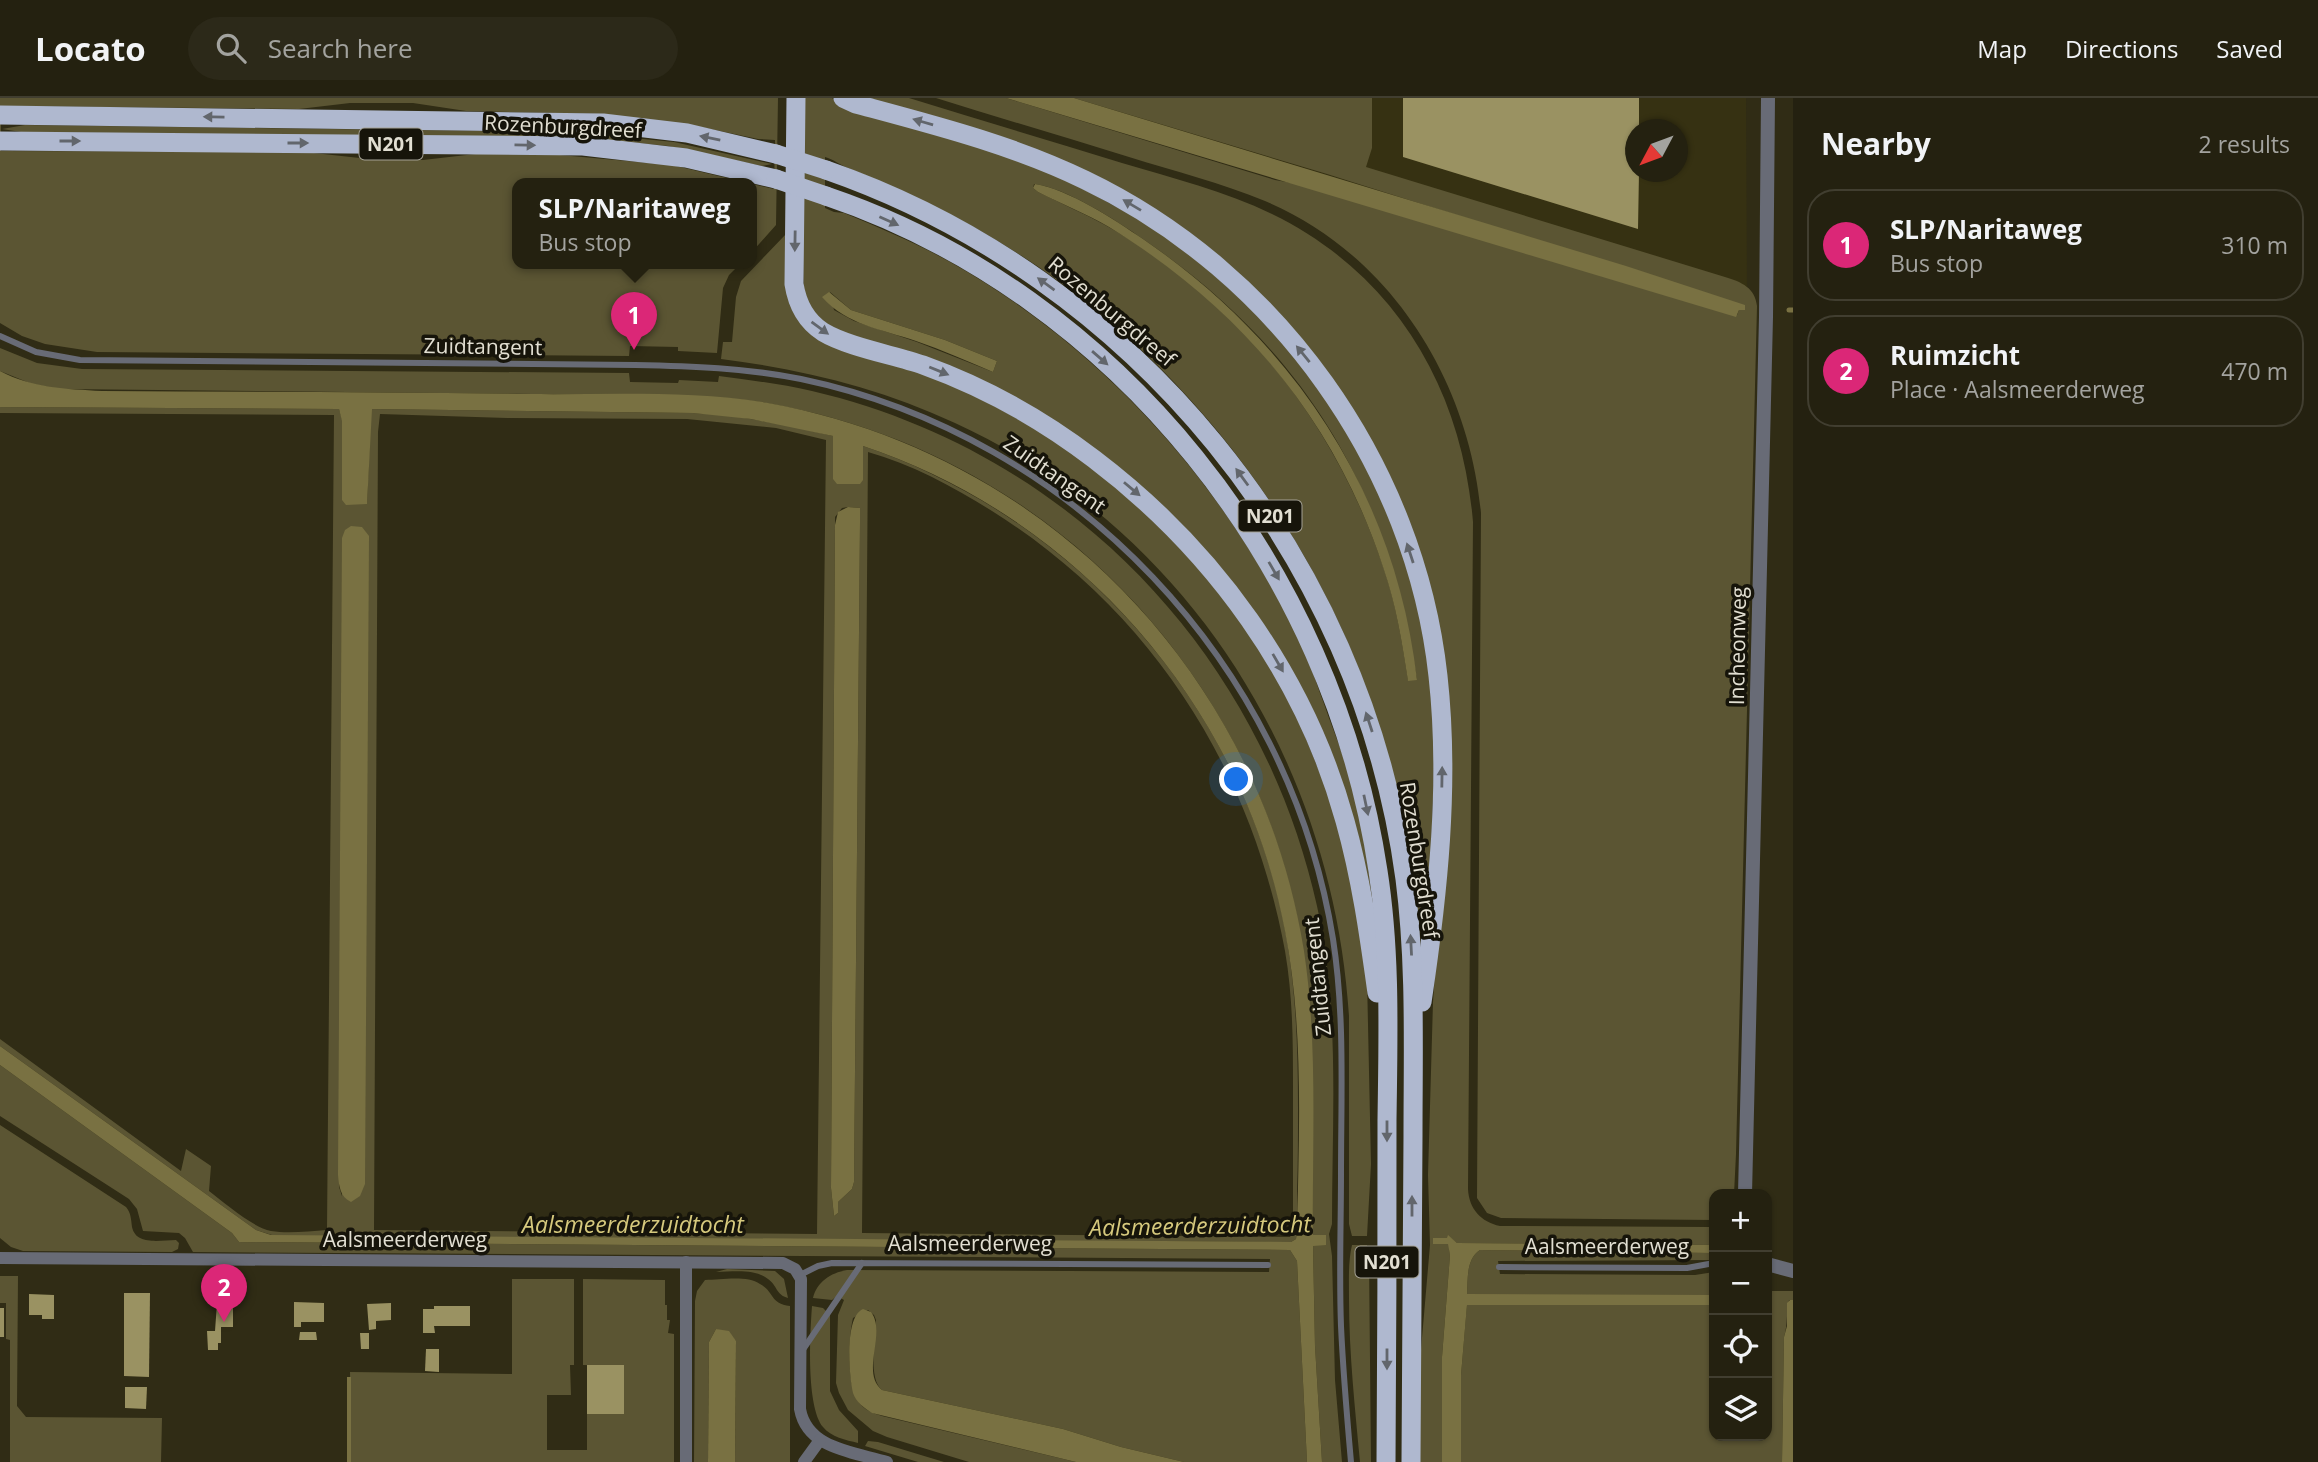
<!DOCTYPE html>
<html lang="en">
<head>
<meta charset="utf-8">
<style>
	body { margin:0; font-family:"Open Sans",sans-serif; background:#2c2919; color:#f1f3f6 }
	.controls { position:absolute; right:21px; bottom:21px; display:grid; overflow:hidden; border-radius:14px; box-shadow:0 2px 5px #0004 }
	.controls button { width:63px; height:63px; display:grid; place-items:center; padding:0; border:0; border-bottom:2px solid #413e30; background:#242110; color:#f1f3f6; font:35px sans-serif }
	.compass { position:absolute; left:1625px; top:21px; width:63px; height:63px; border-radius:50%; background:#242110; box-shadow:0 2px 5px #0004; rotate:229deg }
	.you { position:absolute; left:1237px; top:682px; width:24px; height:24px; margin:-18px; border:5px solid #fff; border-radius:50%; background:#1a73e8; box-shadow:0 0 0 10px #1a73e833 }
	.badge { display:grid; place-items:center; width:46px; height:46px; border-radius:50%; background:#db2777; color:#fff; font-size:23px; font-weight:700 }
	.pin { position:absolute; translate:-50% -58px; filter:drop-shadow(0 2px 4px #0008) }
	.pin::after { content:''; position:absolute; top:37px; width:24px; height:21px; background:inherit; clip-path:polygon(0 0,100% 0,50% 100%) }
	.popup { position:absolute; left:512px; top:80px; width:245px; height:91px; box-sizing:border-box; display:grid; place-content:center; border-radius:14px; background:#242110; filter:drop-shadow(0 2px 5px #0005); font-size:23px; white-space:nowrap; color:#a3a39f }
	.popup b { font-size:26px; color:#f1f3f6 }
	.popup::after { content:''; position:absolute; left:50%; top:100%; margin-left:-14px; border:14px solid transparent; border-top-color:#242110 }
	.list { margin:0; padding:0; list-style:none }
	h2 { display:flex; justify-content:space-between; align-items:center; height:91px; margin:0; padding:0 28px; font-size:30px }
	h2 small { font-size:23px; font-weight:400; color:#a3a39f }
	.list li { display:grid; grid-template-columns:46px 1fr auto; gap:21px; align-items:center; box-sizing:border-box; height:112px; margin:0 14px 14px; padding:0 14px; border:2px solid #413e30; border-radius:28px }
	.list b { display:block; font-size:26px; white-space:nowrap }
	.list p { margin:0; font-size:23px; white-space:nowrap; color:#a3a39f }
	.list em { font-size:23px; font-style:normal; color:#a3a39f }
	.icon { flex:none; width:38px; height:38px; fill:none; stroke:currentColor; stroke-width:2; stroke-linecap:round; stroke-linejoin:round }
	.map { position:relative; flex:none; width:1793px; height:1364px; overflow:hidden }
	header { display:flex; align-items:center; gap:42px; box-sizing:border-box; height:98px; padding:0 35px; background:#242110; border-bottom:2px solid #413e30 }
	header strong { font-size:33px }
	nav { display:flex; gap:38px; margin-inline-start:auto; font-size:24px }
	.search { width:490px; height:63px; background:#2c2919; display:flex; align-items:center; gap:18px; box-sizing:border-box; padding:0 24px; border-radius:38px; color:#a3a39f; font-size:26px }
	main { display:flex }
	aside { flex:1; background:#242110 }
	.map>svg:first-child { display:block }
	.built { fill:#363112; fill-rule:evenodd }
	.green { fill:#5b5533; fill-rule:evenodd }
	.water { fill:#797142 }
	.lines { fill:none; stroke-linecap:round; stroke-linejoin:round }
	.stream { stroke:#797142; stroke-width:5 }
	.building { fill:#9a9262 }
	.service { stroke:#686b76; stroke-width:6 }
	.minor { stroke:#686b76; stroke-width:12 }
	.tertiary { stroke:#686b76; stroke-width:14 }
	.trunk { stroke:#afb8cf; stroke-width:19 }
	.trunk-bridge { stroke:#afb8cf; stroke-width:19 }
	.oneway { fill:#62666c }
	.labels { text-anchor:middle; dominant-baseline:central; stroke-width:7; stroke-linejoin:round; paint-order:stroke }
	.shield { fill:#16140a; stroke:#a5a296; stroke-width:2 }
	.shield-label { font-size:19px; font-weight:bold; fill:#e2dfd2 }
	.street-label { font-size:21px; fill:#e2dfd2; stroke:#16140a }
	.water-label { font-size:23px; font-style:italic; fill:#d6c97d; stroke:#16140a }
</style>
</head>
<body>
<header>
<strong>Locato</strong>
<div class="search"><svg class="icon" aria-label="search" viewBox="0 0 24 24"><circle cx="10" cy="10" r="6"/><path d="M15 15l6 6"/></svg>Search here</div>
<nav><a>Map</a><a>Directions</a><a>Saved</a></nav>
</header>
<main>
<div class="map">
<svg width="1793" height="1364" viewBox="0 0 1793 1364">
	<rect width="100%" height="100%" fill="#302c15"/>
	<path class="built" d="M1074 0H1746L1747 200 1734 204 1626 168ZM1636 32H1678V74H1636Z"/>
	<g class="green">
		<path d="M0 0H778L776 127 751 155V86H517V166H740L729 177 723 190 717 255 678 253V249L630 248 629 258 97 254 45 246 22 238 0 225ZM350 5H413L466 13 603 16 696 28 758 41 775 42 774 91 672 67 560 57 484 55 423 62H378L305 54 1 53V8L299 11Z"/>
		<path d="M800 0H832L842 7 1037 66 1170 138 1282 238 1362 354 1415 484 1436 611 1429 816H1418C1410 748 1397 680 1375 615 1302 399 1142 209 935 109 907 95 878 82 848 70 840 67 833 61 825 59V110L834 114 844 115C880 130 916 145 950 164 1105 251 1227 389 1303 549 1311 566 1316 585 1323 603 1331 627 1341 650 1348 673 1362 718 1368 767 1374 814L1285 568 1098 357 829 228 814 215 804 196ZM1034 86C1065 89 1117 123 1143 141 1304 251 1387 389 1417 582H1408C1402 544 1396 505 1383 468 1335 325 1238 201 1105 127 1083 115 1060 105 1038 94L1033 90ZM830 194 851 212 945 242 997 263 993 274 917 244 854 223 834 212Z"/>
		<path d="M858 0H909C980 22 1051 43 1122 65 1172 80 1225 93 1272 116 1395 176 1462 290 1473 424L1468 1091C1469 1111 1481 1124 1500 1128L1710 1129 1714 1132V1162L1498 1163 1500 1176 1695 1177 1714 1174V1197H1470L1467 1196C1468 1181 1466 1161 1480 1152L1711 1155V1147L1457 1145 1448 1138 1450 1157 1442 1259V1364H1419L1420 1263 1430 1147 1428 1077 1433 904 1445 727 1436 533 1347 308 1157 117Z"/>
		<path d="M936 0H1006L1275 82 1298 86 1737 217 1739 212 1745 211 1740 207 1327 76 1074 0H1372V50L1366 69 1725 179C1742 184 1755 190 1757 208L1736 1056 1734 1096H1714V1122L1501 1120 1487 1115 1477 1100 1481 415C1469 283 1391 156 1265 103 1221 85 1174 73 1129 59 1064 39 1000 20 936 0Z"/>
		<path d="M25 27 571 34 674 44 772 66 762 68 668 48 598 41 21 34 2 31Z"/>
		<path d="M786 136 796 213 946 282 1073 351 1194 458 1284 586 1342 730 1367 880 1371 1066 1367 1138H1352L1349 1126V918C1333 665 1189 432 955 325 880 290 802 271 721 261L723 244H732L736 199 741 183Z"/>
		<path d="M0 250 37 265 82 271 629 275 630 284 678 285 679 282 718 284 719 278C750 282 781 286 812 293 1068 353 1260 553 1317 808 1340 912 1332 1021 1332 1126L1329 1136 1332 1158 1335 1282 1342 1364H1322L1315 1248 1313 1147H1326L1325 1137H1313C1312 1063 1313 988 1308 914 1305 879 1303 844 1295 810 1236 550 1030 350 766 305 723 298 679 298 636 297L59 291 32 286 0 273Z"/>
		<path d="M0 309 339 311 367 405 371 311 693 315 727 317 791 328 833 338V381L863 382V348C1055 413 1207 569 1268 763 1294 843 1298 926 1298 1009 1298 1037 1298 1065 1297 1093 1297 1109 1299 1125 1296 1141L1291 1144 275 1138 256 1132 0 948V941L181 1073 186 1051 211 1068 209 1093C225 1105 252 1129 271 1133 289 1136 309 1133 327 1132L334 317 0 315ZM380 316 507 320 687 321 776 330 826 342 817 1136 374 1132 378 334ZM868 354C911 366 954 389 992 413 1151 513 1251 669 1285 853 1293 899 1293 945 1293 991 1293 1038 1293 1086 1293 1134L1290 1139 862 1135ZM848 409 860 410V425L854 1084 852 1091 838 1104V1115L834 1118 831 1090 835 427V419L842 410ZM369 438 342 1098 339 1089Z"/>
		<path d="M0 967 232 1135 239 1144 1290 1152 1297 1163 1307 1364H1184L1121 1349 1063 1331 882 1292C868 1281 875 1240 876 1222L874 1217 868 1212 853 1220C848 1240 847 1287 858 1303 864 1312 872 1315 882 1318L1076 1364H969L887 1339 873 1333 848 1312 839 1295 836 1285 838 1217 844 1202 837 1198 832 1202 813 1200C817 1184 830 1175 847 1172L1269 1174 1270 1161 193 1154 185 1140 179 1135 143 1133 137 1111 129 1101 0 1018Z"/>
		<path d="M0 1027 126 1109C131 1115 131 1121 132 1129 136 1148 161 1142 176 1142L179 1145 178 1151 172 1154 23 1153 11 1149 0 1140Z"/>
		<path d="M1352 1147H1367L1369 1158 1371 1364H1360C1355 1310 1349 1255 1349 1201 1349 1182 1348 1164 1352 1147Z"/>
		<path d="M727 1171 775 1173 784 1181 788 1200C776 1197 777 1187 768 1181 754 1170 732 1174 716 1174Z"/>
		<path d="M0 1178H18L17 1308 26 1319 162 1320 161 1364H10V1242L6 1241V1205H0Z"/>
		<path d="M512 1181H574V1267H570L571 1297H547V1352H587V1316L624 1315V1268L583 1267V1181L665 1182V1207H667V1222H670L668 1235 674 1236V1364H351L350 1274 512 1276Z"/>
		<path d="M705 1182C721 1182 747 1177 760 1186 775 1194 769 1205 790 1208V1364H735L736 1243 716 1231 709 1244 708 1364H694L695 1203 697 1193Z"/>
		<path d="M1767 1193H1793V1202H1789C1786 1215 1788 1226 1784 1239L1782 1364H1461V1277L1467 1206 1714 1207V1338H1767Z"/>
		<path d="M812 1208 823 1210 830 1217V1293L839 1312 858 1333V1345C846 1342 831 1339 823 1329 806 1308 810 1235 812 1208Z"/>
		<path d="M868 1343 878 1344 944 1364H918L865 1348Z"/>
	</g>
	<g class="water">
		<path d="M1006 0H1074L1626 168 1745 207V212H1739L1736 219Z"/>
		<path d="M1035 86C1068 91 1115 122 1143 141 1294 244 1396 397 1417 582L1408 583C1402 544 1396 506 1383 469 1335 322 1241 210 1109 129 1087 116 1062 106 1038 94L1033 90Z"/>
		<path d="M829 194 851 212 945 242 997 263 993 274C967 263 942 252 916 243 881 231 847 227 822 199Z"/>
		<path d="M0 273C32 290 66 291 102 293 244 294 386 294 528 296 607 297 690 292 768 305 1046 355 1259 574 1304 853 1318 946 1312 1043 1313 1137H1326V1147L1313 1148 1315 1248 1322 1364H1307L1297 1163 1290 1152 239 1144 232 1135 0 967V948L256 1132 271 1137 1291 1144 1296 1141 1297 1134C1299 1035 1304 931 1285 833 1243 609 1079 420 863 348V382L860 386H837L833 381V338L751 321 693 315 372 311 367 406 346 407 342 402V323L339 311 0 309Z"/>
		<path d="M848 409 860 410V425L854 1084 852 1091 838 1104V1115L834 1118 831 1090 835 427 838 414Z"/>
		<path d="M351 428 362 429 369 438 365 1086 360 1098 351 1104C340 1099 339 1088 338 1077L342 440 345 432Z"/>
		<path d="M1448 1137 1457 1145 1711 1147V1155L1480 1152C1466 1161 1468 1181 1467 1196L1714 1197V1207H1467L1461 1277V1364H1442V1259L1450 1157 1448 1146H1433V1140H1447Z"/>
		<path d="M1790 1202H1793V1364H1782L1784 1239 1787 1228V1205Z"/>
		<path d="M863 1211 871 1214C887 1235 860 1274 882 1292L1063 1331 1121 1349 1184 1364H1076L872 1315C864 1310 856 1304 853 1295 849 1278 844 1219 863 1211Z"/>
		<path d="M716 1231 729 1233 736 1243 735 1364H708L709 1244Z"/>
		<rect x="347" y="1279" width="4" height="85"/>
	</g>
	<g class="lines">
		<path class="stream" d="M1789 212H1793"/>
	</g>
	<g class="building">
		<path d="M1403 0H1639V32H1636V74H1639L1638 131 1403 59Z"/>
		<path d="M124 1195H150L149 1279 124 1278Z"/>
		<path d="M29 1196 54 1197V1221H42V1217H29Z"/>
		<path d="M294 1204 324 1205V1224H301V1229H294Z"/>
		<path d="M217 1205H233V1229H221V1245H218V1252H208L207 1233H215Z"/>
		<path d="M391 1205V1222L376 1223V1231L369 1232 367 1206Z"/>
		<path d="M434 1208H470V1228H434L435 1235H423V1211H434Z"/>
		<rect x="0" y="1210" width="4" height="29"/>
		<path d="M300 1234H316L317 1242H299Z"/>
		<path d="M360 1235H369V1251H361Z"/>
		<path d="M426 1251H439V1274L425 1273Z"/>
		<rect x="587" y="1267" width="37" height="49"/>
		<path d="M125 1289H147L146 1311 125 1310Z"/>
	</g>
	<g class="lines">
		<g class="service">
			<path d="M0 238 36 254 80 262 635 267C691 268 746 270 801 281 1074 338 1289 566 1333 841 1345 918 1341 997 1341 1076 1341 1126 1339 1177 1341 1228 1343 1273 1347 1319 1351 1364"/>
			<path d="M1499 1169 1687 1170 1714 1165"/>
			<path d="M800 1177 818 1168 832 1165 1268 1167"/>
			<path d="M802 1253 862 1165"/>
		</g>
		<g class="minor">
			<path d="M0 1160 783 1165 795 1171 801 1181 800 1311C807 1351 854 1354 887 1364"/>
			<path d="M686 1364V1164"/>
			<path d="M804 1364 820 1342"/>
		</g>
		<g class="tertiary">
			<path d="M1745 1096 1766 219 1768 0"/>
			<path d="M1767 1166 1793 1173"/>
		</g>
		<g class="trunk">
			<path d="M796 0 794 186C797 205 806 223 823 234 848 249 894 257 923 267 984 289 1043 322 1094 361 1214 452 1305 578 1345 723 1361 780 1369 837 1377 895"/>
			<path d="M843 0 856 6C934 27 1013 47 1085 82 1277 174 1415 367 1438 578 1450 686 1438 797 1422 904"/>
			<path d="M0 17 603 25 687 35 776 56"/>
			<path d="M0 43 583 48 686 60 776 81"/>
			<path d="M826 72C1134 179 1362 458 1405 781 1416 866 1413 952 1413 1038 1412 1146 1411 1255 1411 1364"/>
			<path d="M826 98C1119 197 1333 471 1378 773 1391 856 1388 940 1387 1023 1387 1137 1387 1250 1386 1364"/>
		</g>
		<g class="trunk-bridge">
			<path d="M776 56 826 72"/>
			<path d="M776 81 826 98"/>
		</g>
	</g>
	<defs><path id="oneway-solid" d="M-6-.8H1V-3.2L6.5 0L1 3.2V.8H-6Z" transform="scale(1.75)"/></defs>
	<g class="oneway">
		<use href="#oneway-solid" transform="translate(214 19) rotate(-179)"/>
		<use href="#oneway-solid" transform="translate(923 24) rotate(-164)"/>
		<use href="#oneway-solid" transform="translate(710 40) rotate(-169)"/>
		<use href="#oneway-solid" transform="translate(70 43)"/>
		<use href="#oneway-solid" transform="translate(298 45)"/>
		<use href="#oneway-solid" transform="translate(525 47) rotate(1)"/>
		<use href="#oneway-solid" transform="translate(1132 107) rotate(-149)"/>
		<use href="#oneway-solid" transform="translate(889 123) rotate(24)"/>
		<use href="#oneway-solid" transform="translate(795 143) rotate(91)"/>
		<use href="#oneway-solid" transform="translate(1046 186) rotate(-144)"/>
		<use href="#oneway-solid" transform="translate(820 230) rotate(36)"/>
		<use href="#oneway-solid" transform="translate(1303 256) rotate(-129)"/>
		<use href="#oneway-solid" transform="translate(1100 260) rotate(41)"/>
		<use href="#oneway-solid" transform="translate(939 273) rotate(22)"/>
		<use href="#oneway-solid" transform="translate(1242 379) rotate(-126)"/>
		<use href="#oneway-solid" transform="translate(1132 391) rotate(40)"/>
		<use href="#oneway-solid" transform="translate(1410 455) rotate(-108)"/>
		<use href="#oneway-solid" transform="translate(1274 473) rotate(60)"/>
		<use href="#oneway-solid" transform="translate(1278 565) rotate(60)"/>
		<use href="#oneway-solid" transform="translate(1369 624) rotate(-108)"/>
		<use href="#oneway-solid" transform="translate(1442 679) rotate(-89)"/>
		<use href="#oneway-solid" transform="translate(1366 707) rotate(78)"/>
		<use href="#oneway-solid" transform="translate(1411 847) rotate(-93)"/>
		<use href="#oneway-solid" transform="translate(1387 1033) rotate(90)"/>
		<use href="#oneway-solid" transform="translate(1412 1108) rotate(-90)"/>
		<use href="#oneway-solid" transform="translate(1387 1261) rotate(90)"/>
	</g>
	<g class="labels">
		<g class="shield">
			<rect x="359.5" y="30.5" width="63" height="31" rx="5"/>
			<rect x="1238.5" y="402.5" width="63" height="31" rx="5"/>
			<rect x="1355.5" y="1148.5" width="63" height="31" rx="5"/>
		</g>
		<g class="shield-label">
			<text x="391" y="46">N201</text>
			<text x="1270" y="418">N201</text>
			<text x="1387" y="1164">N201</text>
		</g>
		<g class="street-label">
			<text transform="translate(563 28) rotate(3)">Rozenburgdreef</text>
			<text transform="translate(1112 213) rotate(40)">Rozenburgdreef</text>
			<text transform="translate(483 248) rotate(1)">Zuidtangent</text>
			<text transform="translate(1055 376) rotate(35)">Zuidtangent</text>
			<text transform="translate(1737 548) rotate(-89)">Incheonweg</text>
			<text transform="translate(1420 762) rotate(81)">Rozenburgdreef</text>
			<text transform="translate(1317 879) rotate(-96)">Zuidtangent</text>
			<text x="405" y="1141">Aalsmeerderweg</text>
			<text x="970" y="1145">Aalsmeerderweg</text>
			<text x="1607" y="1148">Aalsmeerderweg</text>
		</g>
		<g class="water-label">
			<text x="633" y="1126">Aalsmeerderzuidtocht</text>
			<text transform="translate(1200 1127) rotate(-1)">Aalsmeerderzuidtocht</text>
		</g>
	</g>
</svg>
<div class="controls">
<button>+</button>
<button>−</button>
<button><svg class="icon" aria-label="locate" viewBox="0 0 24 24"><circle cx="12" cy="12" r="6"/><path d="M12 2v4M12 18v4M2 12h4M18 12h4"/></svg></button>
<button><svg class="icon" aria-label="layers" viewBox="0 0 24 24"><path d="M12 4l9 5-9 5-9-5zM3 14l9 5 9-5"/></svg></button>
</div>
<svg class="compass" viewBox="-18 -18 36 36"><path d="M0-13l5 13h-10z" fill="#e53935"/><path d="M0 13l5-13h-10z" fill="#a3a39f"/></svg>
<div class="you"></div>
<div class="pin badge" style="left:634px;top:252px">1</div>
<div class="popup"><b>SLP/Naritaweg</b>Bus stop</div>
<div class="pin badge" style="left:224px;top:1224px">2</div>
</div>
<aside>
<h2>Nearby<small>2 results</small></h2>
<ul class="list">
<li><span class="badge">1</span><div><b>SLP/Naritaweg</b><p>Bus stop</p></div><em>310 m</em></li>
<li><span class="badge">2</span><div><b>Ruimzicht</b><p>Place · Aalsmeerderweg</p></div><em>470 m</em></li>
</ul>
</aside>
</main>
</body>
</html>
